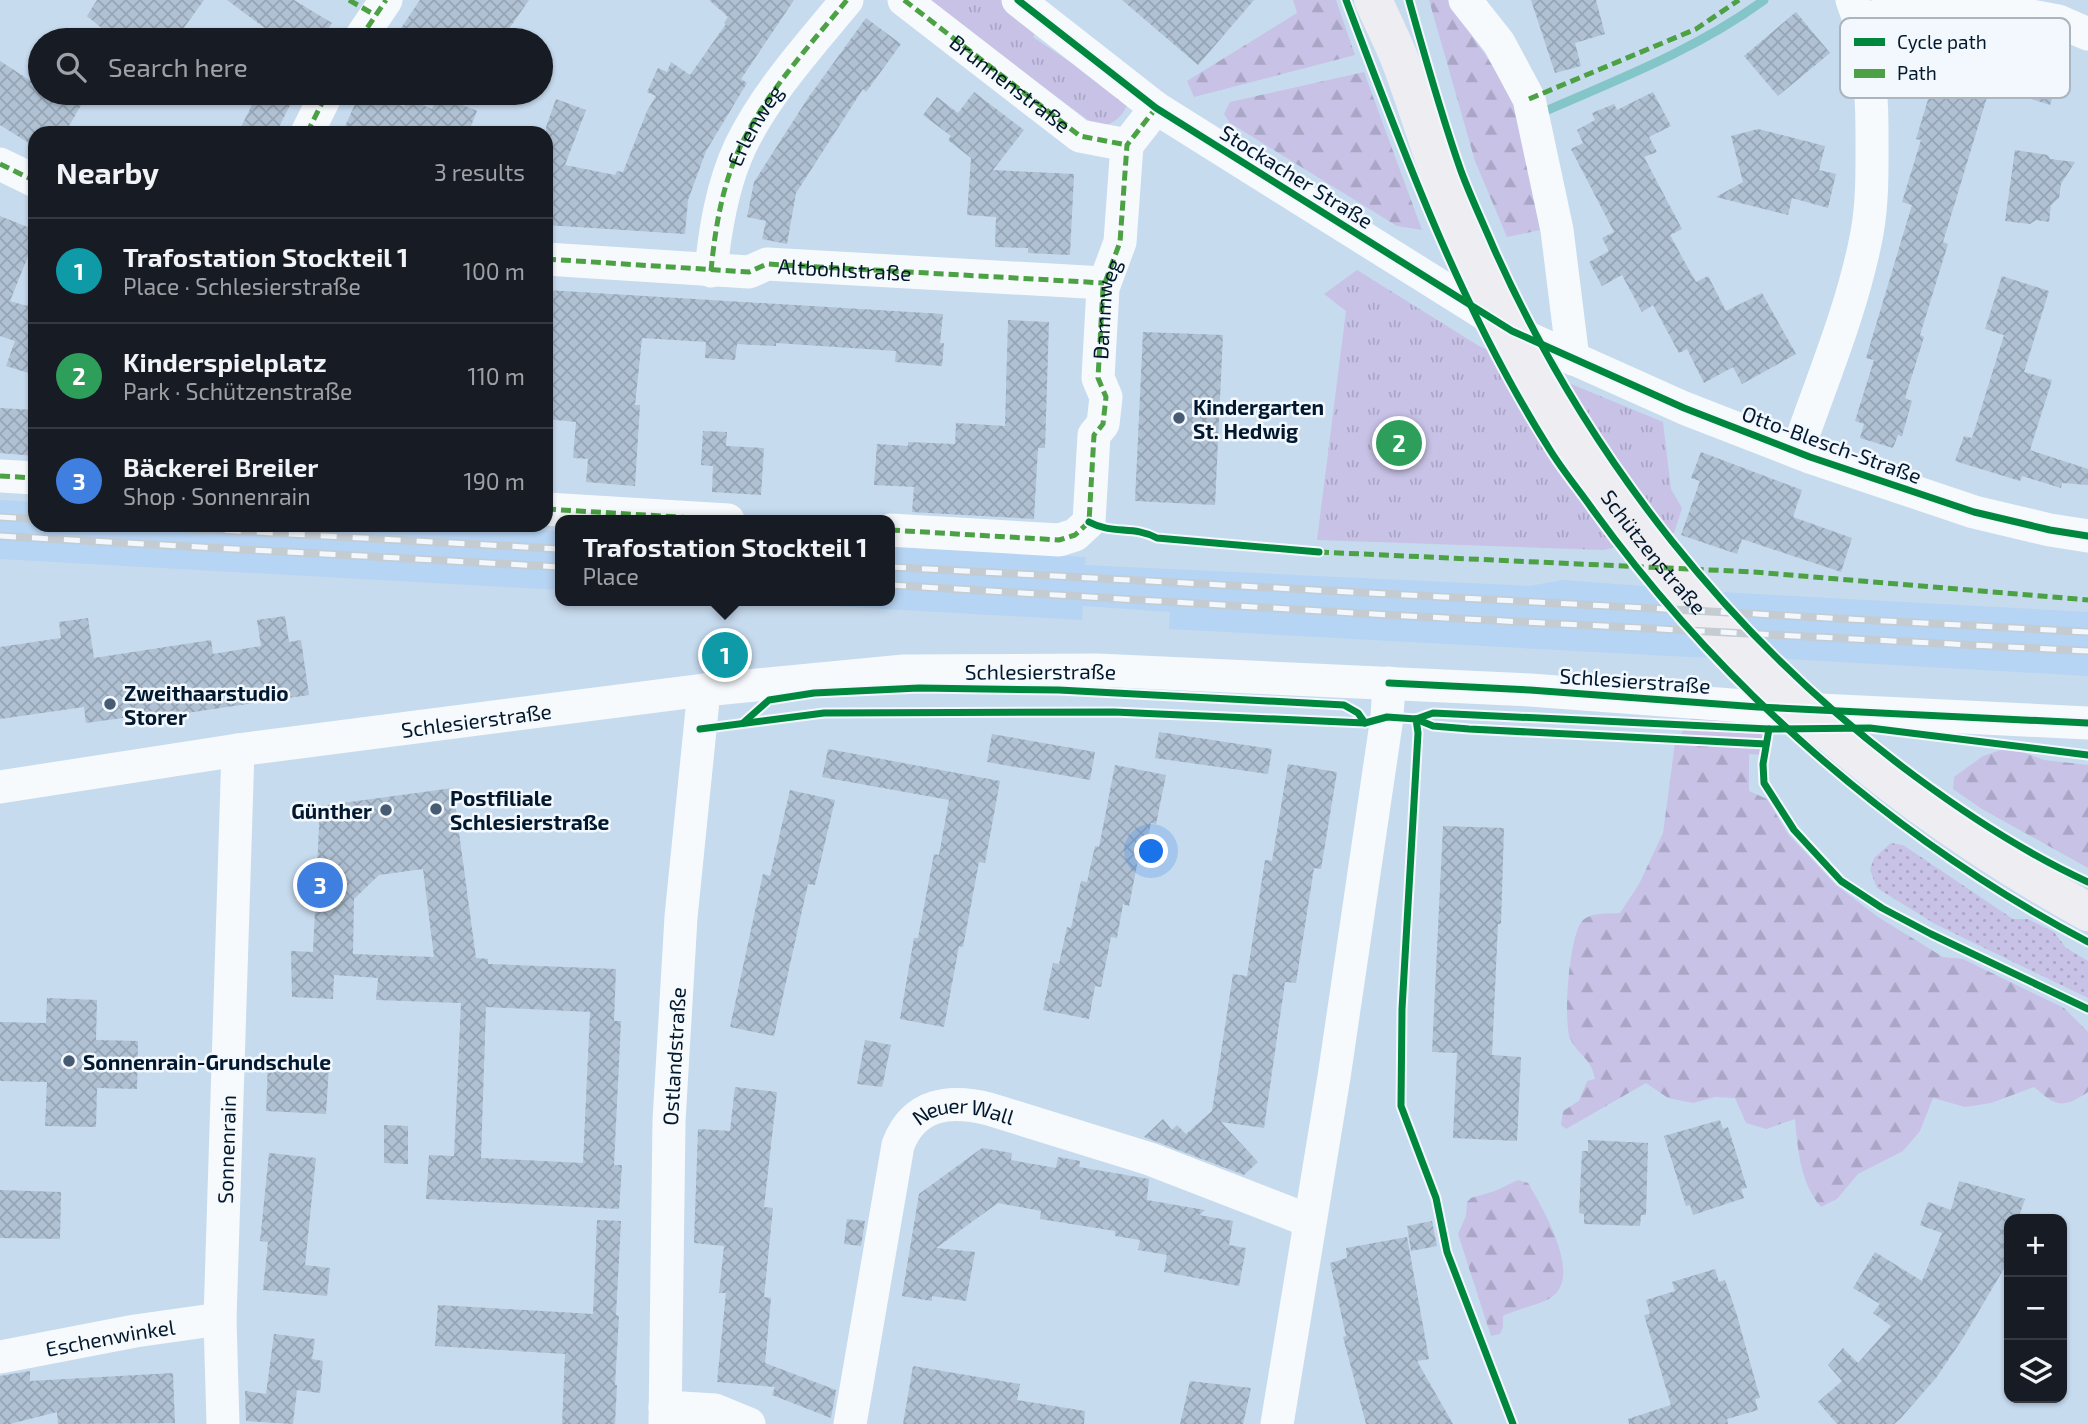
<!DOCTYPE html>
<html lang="en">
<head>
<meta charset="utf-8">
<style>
	body { margin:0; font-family:"Exo 2",sans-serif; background:#20242c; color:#f1f3f6 }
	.controls { position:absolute; right:21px; bottom:21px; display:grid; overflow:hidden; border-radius:14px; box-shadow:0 2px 5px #0004 }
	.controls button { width:63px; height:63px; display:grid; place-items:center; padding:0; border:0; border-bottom:2px solid #363941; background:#171b24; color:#f1f3f6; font:35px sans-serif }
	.you { position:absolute; left:1152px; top:852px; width:24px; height:24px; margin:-18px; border:5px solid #fff; border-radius:50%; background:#1a73e8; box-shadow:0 0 0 10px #1a73e833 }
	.badge { display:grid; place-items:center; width:46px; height:46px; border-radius:50%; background:#7c3aed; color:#fff; font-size:23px; font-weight:700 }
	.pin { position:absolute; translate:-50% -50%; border:4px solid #fff; box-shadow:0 2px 7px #0006 }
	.popup { position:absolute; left:555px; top:515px; width:340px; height:91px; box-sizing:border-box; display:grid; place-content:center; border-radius:14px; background:#171b24; filter:drop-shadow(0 2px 5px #0005); font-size:23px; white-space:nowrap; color:#9ea1a6 }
	.popup b { font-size:26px; color:#f1f3f6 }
	.popup::after { content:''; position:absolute; left:50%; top:100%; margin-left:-14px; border:14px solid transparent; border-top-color:#171b24 }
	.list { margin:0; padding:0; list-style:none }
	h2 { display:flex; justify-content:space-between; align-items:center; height:91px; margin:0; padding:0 28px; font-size:30px }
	h2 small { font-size:23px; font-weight:400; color:#9ea1a6 }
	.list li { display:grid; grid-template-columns:46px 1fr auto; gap:21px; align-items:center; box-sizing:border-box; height:105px; padding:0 28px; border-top:2px solid #363941 }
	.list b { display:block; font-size:26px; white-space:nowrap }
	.list p { margin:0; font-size:23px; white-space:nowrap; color:#9ea1a6 }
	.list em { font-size:23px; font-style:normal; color:#9ea1a6 }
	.icon { flex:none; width:38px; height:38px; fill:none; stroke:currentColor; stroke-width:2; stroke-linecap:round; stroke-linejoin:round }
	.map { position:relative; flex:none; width:2088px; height:1424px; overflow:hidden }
	.search { position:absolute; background:#171b24; box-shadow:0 2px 5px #0004; left:28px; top:28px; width:525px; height:77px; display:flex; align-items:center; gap:18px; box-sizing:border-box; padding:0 24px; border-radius:38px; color:#9ea1a6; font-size:26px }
	.panel { position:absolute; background:#171b24; box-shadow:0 2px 5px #0004; left:28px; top:126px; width:525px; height:406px; border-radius:21px }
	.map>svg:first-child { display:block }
	.built { fill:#b6d4f3 }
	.grass { fill:url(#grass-dots) }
	.forest { fill:url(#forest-firs) }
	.park { fill:url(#park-tufts) }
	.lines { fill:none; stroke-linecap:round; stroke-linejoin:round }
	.stream { stroke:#84c6c8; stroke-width:9 }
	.building { fill:url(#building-cross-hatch); fill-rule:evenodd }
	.minor { stroke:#f7fafd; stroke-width:33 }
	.secondary { stroke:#eeeef2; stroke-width:38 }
	.rail-casing { stroke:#c4cbd1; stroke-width:8 }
	.rail { stroke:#f2f8fe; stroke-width:5; stroke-dasharray:16; stroke-linecap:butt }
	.quiet { stroke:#4ba143; stroke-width:5; stroke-dasharray:10 5; stroke-linecap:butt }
	.cycleway-casing { stroke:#f2f8fe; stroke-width:11 }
	.cycleway { stroke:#00873e; stroke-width:7 }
	.poi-dot { fill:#475c72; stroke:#f2f8fe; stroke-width:2.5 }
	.labels { text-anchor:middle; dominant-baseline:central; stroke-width:5; stroke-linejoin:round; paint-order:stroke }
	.street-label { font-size:21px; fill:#02182e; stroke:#f2f8fe }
	.poi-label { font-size:21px; font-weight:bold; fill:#02182e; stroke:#f2f8fe; text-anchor:start }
	.key { fill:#f2f8fe; stroke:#aab5c0; stroke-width:2 }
	.key-label { font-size:19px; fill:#02182e }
</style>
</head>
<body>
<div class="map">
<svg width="2088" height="1424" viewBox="0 0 2088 1424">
	<defs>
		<pattern id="grass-dots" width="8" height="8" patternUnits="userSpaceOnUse" patternTransform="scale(1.75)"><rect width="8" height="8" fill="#c8c2e6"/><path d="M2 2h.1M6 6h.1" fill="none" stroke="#aaa6c6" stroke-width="1.8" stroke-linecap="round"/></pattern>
		<pattern id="forest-firs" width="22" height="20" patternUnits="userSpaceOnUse" patternTransform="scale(1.75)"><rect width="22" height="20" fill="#c8c2e6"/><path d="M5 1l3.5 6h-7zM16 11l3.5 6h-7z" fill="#aaa6c6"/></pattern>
		<pattern id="park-tufts" width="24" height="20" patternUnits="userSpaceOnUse" patternTransform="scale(1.75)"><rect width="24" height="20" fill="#c8c2e6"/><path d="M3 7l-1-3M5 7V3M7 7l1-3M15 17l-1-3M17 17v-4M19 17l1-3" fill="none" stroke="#aaa6c6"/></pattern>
		<pattern id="building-cross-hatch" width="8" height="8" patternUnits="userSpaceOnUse" patternTransform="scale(1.75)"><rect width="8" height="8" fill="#afc1d3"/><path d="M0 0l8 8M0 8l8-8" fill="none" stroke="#95a5b5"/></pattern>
	</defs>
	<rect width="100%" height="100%" fill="#c7dbef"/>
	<g class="built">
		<path d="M0 500 35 502V525H457L560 531V590L0 559Z"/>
		<path d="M890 547 1086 557 1085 565 1529 586 1563 580 1737 593 2088 612V676L1787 659 1688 657 1169 629 1170 612 1083 606 1082 620 744 601H890Z"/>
	</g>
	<path class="grass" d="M1891 843 1903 845 2013 919H2028L2054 932 2066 948 2088 961V998L1935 924 1877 888 1870 870 1874 858Z"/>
	<g class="forest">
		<path d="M1293 0H1336L1355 55 1194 97 1187 81 1297 13Z"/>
		<path d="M1429 0H1448L1517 102 1545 229 1507 237 1475 161Z"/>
		<path d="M1364 72 1422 230 1397 226 1230 123 1224 114 1230 102Z"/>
		<path d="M1752 710 1773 732 1769 746 1763 755 1749 754V791L1767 799 1788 834 1836 885 1878 917 1943 957 1963 959 2064 1008 2088 1032V1092C2062 1109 2057 1107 2034 1087L1991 1103 1965 1107 1933 1098 1920 1131 1903 1151 1858 1174 1837 1199 1821 1207C1800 1182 1798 1151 1795 1119L1766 1129 1746 1123 1735 1098 1715 1097 1693 1103 1668 1098 1646 1083 1566 1129 1561 1125 1563 1111 1579 1101 1587 1081 1595 1079C1591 1057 1578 1056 1570 1038 1563 1020 1569 933 1583 920 1592 912 1608 914 1620 913L1639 884 1663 833 1675 743 1692 717Z"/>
		<path d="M2010 747 2044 760 2088 765V868L1982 809 1953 789 1954 777 1983 756Z"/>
		<path d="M1518 1180 1528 1183C1542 1207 1582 1274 1553 1296 1544 1304 1516 1309 1503 1316V1327L1500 1334 1491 1336 1458 1234 1466 1216 1467 1202 1471 1198 1495 1191Z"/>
	</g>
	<g class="park">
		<path d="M925 0H1011L1041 23 1033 37 1070 62 1083 55 1128 103C1122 118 1114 123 1099 128Z"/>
		<path d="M1357 270 1479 346 1663 422 1671 489 1682 508 1674 533 1604 550 1317 540 1346 311 1324 294Z"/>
	</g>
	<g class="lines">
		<path class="stream" d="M1543 112C1619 79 1697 49 1764 0"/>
	</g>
	<g class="building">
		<path d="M97 0H204L175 40H116L87 16Z"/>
		<path d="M227 0H294L332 23 322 40H259L266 29Z"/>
		<path d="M420 0H529L501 40H393Z"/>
		<path d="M709 0H794L741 79 747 83 706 151 688 200 685 234 546 225V127L556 99 586 110 565 165 615 175 617 171 623 172 647 111 656 96 647 92 658 68 667 72 671 62 690 75 726 24 724 23 728 17Z"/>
		<path d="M1122 0H1254L1198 65Z"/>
		<path d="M1531 0H1596L1605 34 1575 43 1581 66 1555 73Z"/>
		<path d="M1796 12 1830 53 1778 96 1744 56Z"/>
		<path d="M866 18 901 44 866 92 863 89 796 193 787 244 762 239 766 221 747 217 754 182 808 98Z"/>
		<path d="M1973 27 2007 31 1943 242 1948 244 1920 335 1924 337 1905 398 1912 401 1902 436 1898 435 1893 448 1860 438 1864 424 1855 421 1874 360 1866 358 1912 205 1902 202 1921 140 1916 139 1930 93 1912 91 1918 46 1971 52Z"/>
		<path d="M2029 44 2067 56 2050 105 2022 96Z"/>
		<path d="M0 61 40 87V93H88L65 133H35V141L32 145 0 125Z"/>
		<path d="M974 92 1024 130 993 170 1074 174 1070 255 1028 253V248L995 247 996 217 967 215 971 158 948 140 951 136 923 115 937 97 958 113Z"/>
		<path d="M1653 92 1671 126 1649 137 1657 152 1644 157 1682 229 1670 235 1683 259 1696 282 1708 276 1726 311 1762 293 1796 354 1742 384 1733 367 1704 383 1687 349 1679 353 1653 305 1642 312 1622 275 1602 286 1589 262 1609 251 1602 238 1614 232 1571 149 1583 143 1577 130 1595 120 1592 113 1614 104 1617 110Z"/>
		<path d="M258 93H296L276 133H238Z"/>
		<path d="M360 93H371L404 107 408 99 432 109 438 95 477 111 471 126 487 133H342Z"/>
		<path d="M1758 129 1825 146 1819 170 1836 174 1828 208 1792 198 1788 215 1716 197 1743 182 1731 136Z"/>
		<path d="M2015 150 2048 155 2050 159 2075 162 2061 184 2059 198 2051 205 2049 222 2036 220 2030 224 2005 221Z"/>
		<path d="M0 216 35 230V239L10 301 27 306 31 294H35V375L6 366 15 341 0 336Z"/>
		<path d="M2002 276 2049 291 2024 372 2052 380 2030 450 2088 469V485L2062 483 2061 488 2022 476 2020 481 1955 461 1964 436 1972 438 2004 335 1985 329Z"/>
		<path d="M546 290 943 314 940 343H944L942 366 895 362 896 351 776 343V346L737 344 735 360 705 358 706 342 642 338 635 405H640L635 486 586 482 588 459 573 458 576 422 546 419 549 339 546 338Z"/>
		<path d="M1008 320 1049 322 1045 448H1038L1034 519 912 512 914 487 874 485 877 444 908 446V442L955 444 956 423 1005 426Z"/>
		<path d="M1143 332 1223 335 1215 505 1135 501Z"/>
		<path d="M0 408 35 410V456L0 453Z"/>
		<path d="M703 431 727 432 726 446 764 448 761 495 712 492 713 466 701 465Z"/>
		<path d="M1701 452 1802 490 1793 517 1852 538 1841 572 1742 539 1737 554 1681 535 1700 481 1691 478Z"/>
		<path d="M285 616 289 642 301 640 309 695 173 715V711L86 723 84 707 0 719V647L61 638 59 622 88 618 94 658 211 640 213 654 261 646 257 620Z"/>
		<path d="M1159 732 1272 749 1268 774 1155 758Z"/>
		<path d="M992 734 1095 752 1090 780 987 762Z"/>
		<path d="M828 749 1000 781 985 863 979 862 963 947 959 946 944 1027 900 1019 914 938H918L934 854 939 855 949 800 822 777Z"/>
		<path d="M1288 764 1337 772 1321 869 1314 868 1296 983 1285 982 1264 1128 1221 1122 1258 1162 1244 1175 1144 1137 1163 1119 1172 1130 1177 1125 1186 1134 1212 1111 1233 974 1247 976 1265 860 1272 861Z"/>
		<path d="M1115 765 1166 775 1156 824 1151 823 1144 856 1139 855 1129 906 1123 904 1117 938 1111 937 1101 987 1095 986 1089 1019 1043 1010 1053 963 1059 964 1067 927 1071 928 1081 881 1087 882 1095 846 1099 847Z"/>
		<path d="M453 788 476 958 488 959V964L616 969 614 1021H621L614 1165H622L619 1209 426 1199 429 1155 454 1156 461 1003 376 1000 378 978 334 975 333 999 292 997 291 951 313 952 320 806ZM423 869 434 957 353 954 354 899 379 875ZM486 1007 590 1012 583 1163 481 1158Z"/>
		<path d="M790 790 835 800 815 885 808 884 774 1036 730 1027 763 874 770 876Z"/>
		<path d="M1443 826 1504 828 1501 924H1498L1492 1055 1521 1057 1517 1141 1453 1138 1457 1053 1432 1052Z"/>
		<path d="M47 998 97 1000 96 1040 138 1041 137 1089 97 1088 96 1127 45 1126 47 1082 0 1081V1022L46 1023Z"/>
		<path d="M865 1040 891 1045 882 1087 857 1084Z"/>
		<path d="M268 1063 329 1066 326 1114 266 1111Z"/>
		<path d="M735 1087 777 1092 764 1207 773 1208 764 1297 771 1298 765 1363 836 1390 831 1418 772 1395 775 1387 717 1382 726 1293H719L724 1246 694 1243 698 1129 730 1131Z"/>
		<path d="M1720 1120 1723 1129 1728 1127 1747 1188 1741 1189 1744 1198 1693 1215 1690 1205 1686 1206 1664 1136Z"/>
		<path d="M384 1125 408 1126V1164L384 1163Z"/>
		<path d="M1588 1140 1648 1143 1646 1215H1641L1640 1226 1584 1224V1214L1579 1213 1582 1151H1588Z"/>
		<path d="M982 1148 1012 1153 1011 1160 1056 1168 1058 1157 1080 1161 1079 1167 1149 1179 1147 1200 1205 1210 1199 1215 1233 1221 1229 1245 1246 1248 1239 1286 1164 1272 1167 1255 1138 1250 1140 1240 1115 1236V1231L1040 1219 1041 1211 998 1203 936 1248 975 1252 966 1301 932 1296V1301L902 1296 919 1194Z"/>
		<path d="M269 1153 316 1158 305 1265 330 1268 327 1296 263 1290 268 1242 260 1241Z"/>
		<path d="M1959 1181 2025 1199 2018 1219H2009V1260L1963 1338 1936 1378 1900 1419 1894 1424H1837L1818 1402 1842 1381 1828 1365 1843 1348 1858 1363 1891 1326 1873 1313 1880 1304 1853 1288 1875 1252 1922 1281 1942 1233 1920 1225 1928 1202 1951 1210Z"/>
		<path d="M0 1190 61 1192 60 1239 0 1238Z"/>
		<path d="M847 1219 865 1221 861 1246 844 1244Z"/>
		<path d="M597 1220 621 1221 616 1315 619 1316 615 1385H617L615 1424H562L565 1354 435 1346 438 1305 593 1314Z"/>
		<path d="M1432 1221 1437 1246 1411 1251 1407 1226Z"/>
		<path d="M1407 1237 1429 1359 1417 1361 1453 1424H1366L1343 1337 1346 1336 1330 1263 1347 1258 1346 1248Z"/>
		<path d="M1715 1269 1719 1282 1725 1280 1736 1312 1760 1398 1755 1399 1758 1410 1727 1419 1728 1424H1629L1628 1419 1671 1405 1644 1315 1650 1314 1646 1300 1675 1291 1672 1282Z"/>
		<path d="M274 1334 315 1339 312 1359 323 1361 320 1393 297 1390 293 1424 246 1421 245 1391 266 1394Z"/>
		<path d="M913 1366 1020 1384 1017 1400 1085 1411 1084 1424H903Z"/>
		<path d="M30 1371V1381L173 1373 175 1423 58 1424 57 1412 10 1424H0V1376Z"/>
		<path d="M1190 1381 1251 1388 1243 1424H1180Z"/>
	</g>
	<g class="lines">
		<g class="minor">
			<path id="s1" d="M904 0 1080 136 1127 145"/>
			<path d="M1018 0 1156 108 1512 331 1684 408 1810 457 1974 512 2050 530 2088 536"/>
			<path d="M1465 0 1499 43 1529 99 1557 230 1573 359"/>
			<path d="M1860 21 1917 4 1994 9 2058 21 2088 34"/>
			<path d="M359 40 386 0"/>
			<path d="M307 133 327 93"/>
			<path d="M0 164 35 181"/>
			<path id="s2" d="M546 259 749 272 767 264 1104 283"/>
			<path id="s3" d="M711 271C715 229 722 186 740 147 766 93 809 46 847 0"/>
			<path d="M1797 452C1822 380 1853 308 1867 233 1873 200 1872 165 1872 131 1872 88 1868 41 1852 0"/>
			<path d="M0 476 35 478"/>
			<path d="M546 509 728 520"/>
			<path d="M890 530 1059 540 1075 535 1089 522 1094 435 1103 424 1106 397 1098 378 1103 288 1120 242 1127 145 1156 108"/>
			<path id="s4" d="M0 787 238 750 704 690 904 671 1097 670 1530 690 1758 707 2088 723"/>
			<path id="s5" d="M0 1357 135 1331 220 1319"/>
			<path d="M665 1407 715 1410 749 1424"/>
			<path id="s6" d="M223 1424 220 1319 238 750"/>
			<path id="s7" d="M665 1424 669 1121 681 917 704 690"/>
			<path id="s8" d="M850 1424 898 1145C914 1103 950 1099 989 1109L1150 1159 1310 1221"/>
			<path d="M1277 1424 1334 1077 1387 717 1389 683"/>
		</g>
		<path class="secondary" id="s9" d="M1373 0C1382 20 1392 40 1400 60 1415 99 1427 140 1441 179 1456 218 1474 256 1491 294 1615 560 1833 771 2088 912"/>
		<g class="rail-casing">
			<g id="rail">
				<path d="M0 517 35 519"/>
				<path d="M129 525 560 549"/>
				<path d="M0 536 560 567"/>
				<path d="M890 567 2088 632"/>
				<path d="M890 585 1388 615 2088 651"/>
			</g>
		</g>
		<use href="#rail" class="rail"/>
		<g class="quiet">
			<path d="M349 0 375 15"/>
			<path d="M904 0 1080 136 1127 145"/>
			<path d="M359 40 386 0"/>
			<path d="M1529 99 1696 29 1739 0"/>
			<path d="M307 133 327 93"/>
			<path d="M0 164 35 181"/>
			<path d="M546 259 749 272 767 264 1104 283"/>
			<path d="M711 271C715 229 722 186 740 147 766 93 809 46 847 0"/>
			<path d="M0 476 35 478"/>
			<path d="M546 509 728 520"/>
			<path id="s10" d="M890 530 1059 540 1075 535 1089 522 1094 435 1103 424 1106 397 1098 378 1103 288 1120 242 1127 145 1156 108"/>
			<path d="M1319 552 1754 572 2088 600"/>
		</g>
		<g class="cycleway-casing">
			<g id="cycleway">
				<path d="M1018 0 1156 108 1512 331 1684 408 1810 457 1974 512 2050 530 2088 536"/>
				<path d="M1346 0C1404 154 1462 311 1550 450 1563 471 1579 490 1593 510 1722 688 1893 839 2088 942"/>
				<path d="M1409 0C1425 57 1441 115 1461 171 1471 198 1484 225 1495 251 1588 458 1733 642 1916 777 1970 817 2027 854 2088 882"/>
				<path d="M1089 522C1113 535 1133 525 1157 538L1319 552"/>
				<path d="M1389 683 1530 690 1758 707 2088 723"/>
				<path d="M1416 719 1433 713 1769 729 1870 728 2088 755"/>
				<path d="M1416 719 1433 726 1469 729 1766 744"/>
				<path d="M743 723 769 700 814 693 919 688 1059 690 1344 705 1358 713 1365 723"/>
				<path d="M700 729 824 713 1114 712 1365 723 1387 717 1416 719 1418 733 1402 1009 1401 1106 1436 1198 1447 1252 1513 1424"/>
				<path d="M1769 729 1763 764 1764 783 1794 830 1841 881 1882 908 1931 934 2088 1009"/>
			</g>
		</g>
		<use href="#cycleway" class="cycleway"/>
	</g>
	<g class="poi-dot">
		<circle cx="1179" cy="418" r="7"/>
		<circle cx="110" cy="704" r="7"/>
		<circle cx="436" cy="809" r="7"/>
		<circle cx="386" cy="810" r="7"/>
		<circle cx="69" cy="1061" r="7"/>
	</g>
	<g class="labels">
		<g class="street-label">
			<text stroke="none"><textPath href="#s1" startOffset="135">Brunnenstraße</textPath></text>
			<text stroke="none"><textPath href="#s3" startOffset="154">Erlenweg</textPath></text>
			<text transform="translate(1297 176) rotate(32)">Stockacher Straße</text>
			<text stroke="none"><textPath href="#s2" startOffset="301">Altbohlstraße</textPath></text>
			<text stroke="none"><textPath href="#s10" startOffset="424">Dammweg</textPath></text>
			<text transform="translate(1832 444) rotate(20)">Otto-Blesch-Straße</text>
			<text stroke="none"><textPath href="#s9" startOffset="623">Schützenstraße</textPath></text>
			<text stroke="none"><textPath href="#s4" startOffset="1048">Schlesierstraße</textPath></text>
			<text transform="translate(1635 680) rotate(4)">Schlesierstraße</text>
			<text stroke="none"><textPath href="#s4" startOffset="481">Schlesierstraße</textPath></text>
			<text stroke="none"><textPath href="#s7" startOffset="368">Ostlandstraße</textPath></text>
			<text stroke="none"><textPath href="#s8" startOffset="366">Neuer Wall</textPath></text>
			<text stroke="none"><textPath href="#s6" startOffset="275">Sonnenrain</textPath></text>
			<text stroke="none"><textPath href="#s5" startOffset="112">Eschenwinkel</textPath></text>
		</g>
		<g class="poi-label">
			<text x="1193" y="406">Kindergarten<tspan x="1193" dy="24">St. Hedwig</tspan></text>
			<text x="124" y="692">Zweithaarstudio<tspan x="124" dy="24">Storer</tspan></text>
			<text x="450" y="797">Postfiliale<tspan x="450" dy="24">Schlesierstraße</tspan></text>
			<text x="372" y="810" text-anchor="end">Günther</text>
			<text x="83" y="1061">Sonnenrain-Grundschule</text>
		</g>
	</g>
	<rect x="1840" y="18" width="230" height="80" rx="10" class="key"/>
	<rect x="1854" y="38" width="31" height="8" fill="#00873e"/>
	<rect x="1854" y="69" width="31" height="9" fill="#4ba143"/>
	<g class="key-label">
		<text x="1897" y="49">Cycle path</text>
		<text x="1897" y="80">Path</text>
	</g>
</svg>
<div class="controls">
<button>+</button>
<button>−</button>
<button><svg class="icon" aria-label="layers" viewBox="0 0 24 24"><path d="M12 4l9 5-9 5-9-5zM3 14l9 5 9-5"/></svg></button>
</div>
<div class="you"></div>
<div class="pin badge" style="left:725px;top:655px;background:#0f9aa8">1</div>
<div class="popup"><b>Trafostation Stockteil 1</b>Place</div>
<div class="pin badge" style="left:1399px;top:443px;background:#2e9e5b">2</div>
<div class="pin badge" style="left:320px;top:885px;background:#3f7fe0">3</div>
<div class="search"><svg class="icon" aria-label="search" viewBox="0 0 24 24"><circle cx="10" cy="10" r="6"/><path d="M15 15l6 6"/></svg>Search here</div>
<section class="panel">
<h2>Nearby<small>3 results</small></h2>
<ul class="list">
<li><span class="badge" style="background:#0f9aa8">1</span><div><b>Trafostation Stockteil 1</b><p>Place · Schlesierstraße</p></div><em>100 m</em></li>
<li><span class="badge" style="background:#2e9e5b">2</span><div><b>Kinderspielplatz</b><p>Park · Schützenstraße</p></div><em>110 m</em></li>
<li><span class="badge" style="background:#3f7fe0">3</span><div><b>Bäckerei Breiler</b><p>Shop · Sonnenrain</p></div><em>190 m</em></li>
</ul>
</section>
</div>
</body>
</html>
